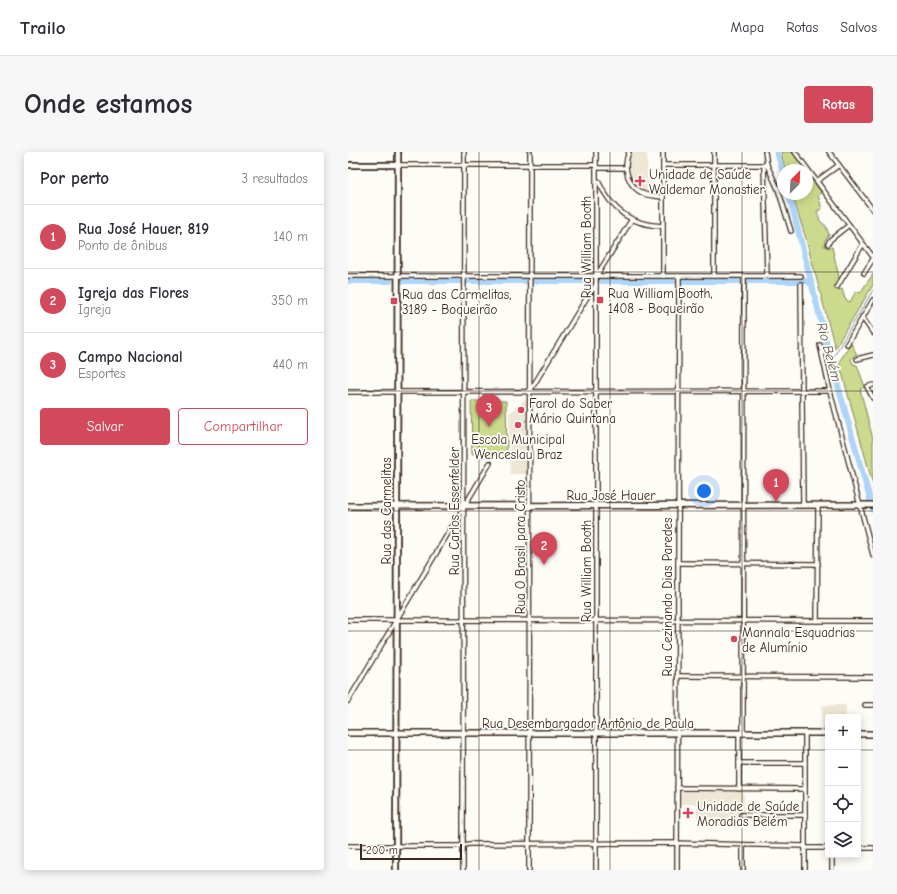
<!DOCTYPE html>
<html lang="pt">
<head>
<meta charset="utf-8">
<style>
	body { margin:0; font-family:"Comic Neue",sans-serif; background:#f7f7f7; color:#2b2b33 }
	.controls { position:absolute; right:12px; bottom:12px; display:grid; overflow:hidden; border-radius:4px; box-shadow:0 2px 10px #0003 }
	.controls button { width:36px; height:36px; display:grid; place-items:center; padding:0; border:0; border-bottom:1px solid #e1e1e2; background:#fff; color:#2b2b33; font:20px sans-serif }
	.compass { position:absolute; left:429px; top:12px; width:36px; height:36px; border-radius:50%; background:#fff; box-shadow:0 2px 10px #0003; rotate:24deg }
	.scale { position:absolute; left:12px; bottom:10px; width:102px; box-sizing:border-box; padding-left:4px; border:2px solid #3b2a1e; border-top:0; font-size:11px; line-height:14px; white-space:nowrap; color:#3b2a1e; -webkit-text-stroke:3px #fdfcf7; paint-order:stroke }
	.you { position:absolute; left:356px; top:339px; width:14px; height:14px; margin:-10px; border:3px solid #fff; border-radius:50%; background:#1a73e8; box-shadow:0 0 0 6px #1a73e833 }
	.badge { display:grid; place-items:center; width:26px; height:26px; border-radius:50%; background:#d1495b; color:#fff; font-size:13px; font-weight:700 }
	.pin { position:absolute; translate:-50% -33px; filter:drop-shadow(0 1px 2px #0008) }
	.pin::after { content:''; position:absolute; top:21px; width:14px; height:12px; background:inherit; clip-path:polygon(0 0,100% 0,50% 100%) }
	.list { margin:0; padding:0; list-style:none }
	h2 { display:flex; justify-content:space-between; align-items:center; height:52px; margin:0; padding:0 16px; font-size:17px }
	h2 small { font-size:13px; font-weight:400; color:#7c7c81 }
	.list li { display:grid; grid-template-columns:26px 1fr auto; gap:12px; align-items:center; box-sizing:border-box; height:64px; padding:0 16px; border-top:1px solid #e1e1e2 }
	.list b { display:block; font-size:15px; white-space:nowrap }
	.list p { margin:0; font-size:13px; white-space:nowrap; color:#7c7c81 }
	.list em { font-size:13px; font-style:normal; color:#7c7c81 }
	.actions { display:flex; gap:8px; padding:12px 16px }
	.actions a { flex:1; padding:9px 0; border:1px solid #d1495b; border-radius:4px; text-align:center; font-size:14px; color:#d1495b }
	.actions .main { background:#d1495b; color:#fff }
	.icon { flex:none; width:22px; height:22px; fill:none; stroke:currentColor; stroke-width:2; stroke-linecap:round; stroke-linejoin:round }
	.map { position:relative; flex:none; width:525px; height:718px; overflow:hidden; border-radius:4px }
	header { display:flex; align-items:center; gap:24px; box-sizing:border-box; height:56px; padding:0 20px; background:#fff; border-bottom:1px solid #e1e1e2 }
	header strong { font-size:19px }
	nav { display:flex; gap:22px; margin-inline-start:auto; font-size:14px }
	.intro { display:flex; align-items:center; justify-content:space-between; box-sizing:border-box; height:96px; padding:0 24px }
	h1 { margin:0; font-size:28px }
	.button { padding:10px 18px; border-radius:4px; background:#d1495b; color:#fff; font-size:14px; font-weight:700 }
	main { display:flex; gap:24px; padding:0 24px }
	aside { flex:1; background:#fff; border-radius:4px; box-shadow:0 2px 10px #0003 }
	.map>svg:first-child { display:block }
	.built { fill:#efe7d5 }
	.green { fill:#ccda8e; stroke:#848256 }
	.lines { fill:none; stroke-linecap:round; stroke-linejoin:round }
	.stream { stroke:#8090a0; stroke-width:1 }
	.river { stroke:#aed4f7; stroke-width:6 }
	.minor-casing { stroke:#3b2a1e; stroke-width:6 }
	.tertiary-casing { stroke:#3b2a1e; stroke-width:8 }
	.secondary-casing { stroke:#3b2a1e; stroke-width:8 }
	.minor { stroke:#fdfcf7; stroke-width:3.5 }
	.tertiary { stroke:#fdfcf7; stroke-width:4.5 }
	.secondary { stroke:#fdfcf7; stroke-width:5 }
	.grid { fill:none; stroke:#3b2a1e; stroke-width:1; stroke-opacity:0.55 }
	.poi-dot { fill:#d1495b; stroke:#fdfcf7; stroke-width:1.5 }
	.labels { text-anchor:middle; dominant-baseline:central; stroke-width:3.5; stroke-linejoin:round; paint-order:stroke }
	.poi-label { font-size:13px; fill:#3b2a1e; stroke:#fdfcf7; text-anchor:start }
	.street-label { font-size:13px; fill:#3b2a1e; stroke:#fdfcf7 }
	.water-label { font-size:14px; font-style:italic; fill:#585454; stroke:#fdfcf7 }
</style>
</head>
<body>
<header>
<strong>Trailo</strong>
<nav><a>Mapa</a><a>Rotas</a><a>Salvos</a></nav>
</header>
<div class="intro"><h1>Onde estamos</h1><a class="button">Rotas</a></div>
<main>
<aside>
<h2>Por perto<small>3 resultados</small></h2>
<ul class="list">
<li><span class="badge">1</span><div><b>Rua José Hauer, 819</b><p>Ponto de ônibus</p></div><em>140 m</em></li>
<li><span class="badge">2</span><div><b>Igreja das Flores</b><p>Igreja</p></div><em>350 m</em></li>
<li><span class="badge">3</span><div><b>Campo Nacional</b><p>Esportes</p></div><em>440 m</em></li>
</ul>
<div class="actions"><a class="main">Salvar</a><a>Compartilhar</a></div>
</aside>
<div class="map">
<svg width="525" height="718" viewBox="0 0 525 718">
	<rect width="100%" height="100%" fill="#fdfcf7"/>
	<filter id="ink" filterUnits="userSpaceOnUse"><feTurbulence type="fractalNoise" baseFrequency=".025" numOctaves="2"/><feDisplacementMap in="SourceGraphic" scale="8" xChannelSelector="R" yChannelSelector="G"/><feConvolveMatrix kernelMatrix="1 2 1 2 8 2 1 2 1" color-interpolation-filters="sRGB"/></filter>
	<g filter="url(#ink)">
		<g class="built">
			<path d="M284 0H299L300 41 290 36 283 27 281 10Z"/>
			<path d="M179 246 180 322H162L161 261Z"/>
			<path d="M474 553H498V565H480V577H474Z"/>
			<path d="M333 640H396V660H389L390 666H392V673H371V666H349V652H333Z"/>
		</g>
		<g class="green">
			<path d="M433 0H444L457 18H437Z"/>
			<path d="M459 21 473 40 470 43 474 57 469 59 472 69 478 74 481 83 477 88 476 94 480 96 484 95 491 125 487 133 489 138 494 137 497 147 502 150 508 139 512 141 525 122V133L487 196 458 87 444 42H459Z"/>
			<path d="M503 191 509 203H507L503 207 505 212 509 213 517 235 512 237 525 287V333L491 210Z"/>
			<path d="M123 249H158L159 302H124Z"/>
		</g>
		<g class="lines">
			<path class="stream" d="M483 209 525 138"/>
			<g class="river">
				<path d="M429 0 435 21"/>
				<path d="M441 42 483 209 525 358"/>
				<path d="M0 129H42"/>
				<path d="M56 129H113"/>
				<path d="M119 129H244"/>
				<path d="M254 129H457L462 131"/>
			</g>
			<g class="minor-casing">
				<g id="minor">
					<path d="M281 0C274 16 280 35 296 42 302 44 309 44 315 45"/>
					<path d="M366 0V124"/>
					<path d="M417 0 419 13 430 37 443 79"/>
					<path d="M447 0 525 105"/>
					<path d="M481 0 525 58"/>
					<path d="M50 13H248"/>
					<path d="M315 13H419"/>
					<path d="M416 13 419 124"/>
					<path d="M248 16H278"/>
					<path d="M250 29C264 58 282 73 315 74"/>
					<path d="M469 29 491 13"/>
					<path d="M480 92 482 88 501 73"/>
					<path d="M516 121 525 107"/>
					<path d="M249 123 284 67"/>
					<path d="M0 124H453"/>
					<path d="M315 124V0"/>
					<path d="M453 132 455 353"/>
					<path d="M489 135 515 92"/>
					<path d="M514 165 525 181"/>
					<path d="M499 192 525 148"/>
					<path d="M472 193 482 239 525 403"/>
					<path d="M509 207 525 203"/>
					<path d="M525 233 519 235 525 246"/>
					<path d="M182 239 241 142 248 133"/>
					<path d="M0 240 482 239"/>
					<path d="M330 411 470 412"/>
					<path d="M0 468 525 469"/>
					<path d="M469 469 470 354"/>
					<path d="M329 524 525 525"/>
					<path d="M0 549 142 311"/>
					<path d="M517 553H525"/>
					<path d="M457 581V718"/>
					<path d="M395 582 396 124"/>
					<path d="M391 611H457"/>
					<path d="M329 636 457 637"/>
					<path d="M391 637V582"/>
					<path d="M393 663H457"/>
					<path d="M395 693V718"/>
					<path d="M0 694H111L121 692 323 691 457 694"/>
					<path d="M457 696H480"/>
					<path d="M510 696H525"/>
					<path d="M115 718 116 0"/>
					<path d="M181 718 182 0"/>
					<path d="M248 718V0"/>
					<path d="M329 718 331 124"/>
					<path d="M484 718V703"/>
				</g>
			</g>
			<g class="tertiary-casing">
				<g id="tertiary">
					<path d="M0 13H50"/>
					<path d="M48 718 50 0"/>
				</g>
			</g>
			<g class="secondary-casing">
				<g id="secondary">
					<path d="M0 354 525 353"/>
					<path d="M0 581H480"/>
					<path d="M510 582H525"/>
				</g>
			</g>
			<use href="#minor" class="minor"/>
			<use href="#tertiary" class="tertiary"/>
			<use href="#secondary" class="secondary"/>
		</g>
	</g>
	<path class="grid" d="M131 0V718M262 0V718M394 0V718M0 120H525M0 239H525M0 359H525M0 479H525M0 598H480M510 598H525"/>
	<g class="poi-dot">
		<path d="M290 23h4v4h4v4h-4v4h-4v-4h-4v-4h4z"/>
		<rect x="248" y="144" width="8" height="8" rx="2"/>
		<rect x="42" y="145" width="8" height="8" rx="2"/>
		<circle cx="173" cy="258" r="4"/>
		<circle cx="170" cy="273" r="4"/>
		<circle cx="386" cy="487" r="4"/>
		<path d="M338 655h4v4h4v4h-4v4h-4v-4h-4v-4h4z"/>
	</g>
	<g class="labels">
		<g class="poi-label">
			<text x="301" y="22">Unidade de Saúde<tspan x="301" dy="15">Waldemar Monastier</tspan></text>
			<text x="260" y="141">Rua William Booth,<tspan x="260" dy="15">1408 - Boqueirão</tspan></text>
			<text x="54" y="142">Rua das Carmelitas,<tspan x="54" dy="15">3189 - Boqueirão</tspan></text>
			<text x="181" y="251">Farol do Saber<tspan x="181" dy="15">Mário Quintana</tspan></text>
			<text x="170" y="287" text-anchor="middle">Escola Municipal<tspan x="170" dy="15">Wenceslau Braz</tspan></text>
			<text x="394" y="480">Mannala Esquadrias<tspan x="394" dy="15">de Alumínio</tspan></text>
			<text x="349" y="654">Unidade de Saúde<tspan x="349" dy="15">Moradias Belém</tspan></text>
		</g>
		<g class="street-label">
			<text transform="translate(238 95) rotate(-90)">Rua William Booth</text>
			<text x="263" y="343">Rua José Hauer</text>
			<text transform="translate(38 359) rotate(-90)">Rua das Carmelitas</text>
			<text transform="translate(106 359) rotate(-90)">Rua Carlos Essenfelder</text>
			<text transform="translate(172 395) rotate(-90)">Rua O Brasil para Cristo</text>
			<text transform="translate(238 419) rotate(-90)">Rua William Booth</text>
			<text transform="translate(319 445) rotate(-90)">Rua Cezinando Dias Paredes</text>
			<text x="240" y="571">Rua Desembargador Antônio de Paula</text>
		</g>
		<g class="water-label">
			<text transform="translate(481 200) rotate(75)">Rio Belém</text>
		</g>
	</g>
</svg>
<div class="controls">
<button>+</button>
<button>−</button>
<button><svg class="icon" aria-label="locate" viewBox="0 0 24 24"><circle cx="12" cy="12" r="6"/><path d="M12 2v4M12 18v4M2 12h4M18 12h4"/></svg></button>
<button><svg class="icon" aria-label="layers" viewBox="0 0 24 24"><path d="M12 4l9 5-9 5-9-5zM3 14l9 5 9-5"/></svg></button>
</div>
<svg class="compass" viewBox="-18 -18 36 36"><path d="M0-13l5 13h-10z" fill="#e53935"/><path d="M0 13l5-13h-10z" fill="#7c7c81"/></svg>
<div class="scale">200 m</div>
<div class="you"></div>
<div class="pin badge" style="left:428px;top:350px">1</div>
<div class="pin badge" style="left:196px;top:413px">2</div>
<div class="pin badge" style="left:141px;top:275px">3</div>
</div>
</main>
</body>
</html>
